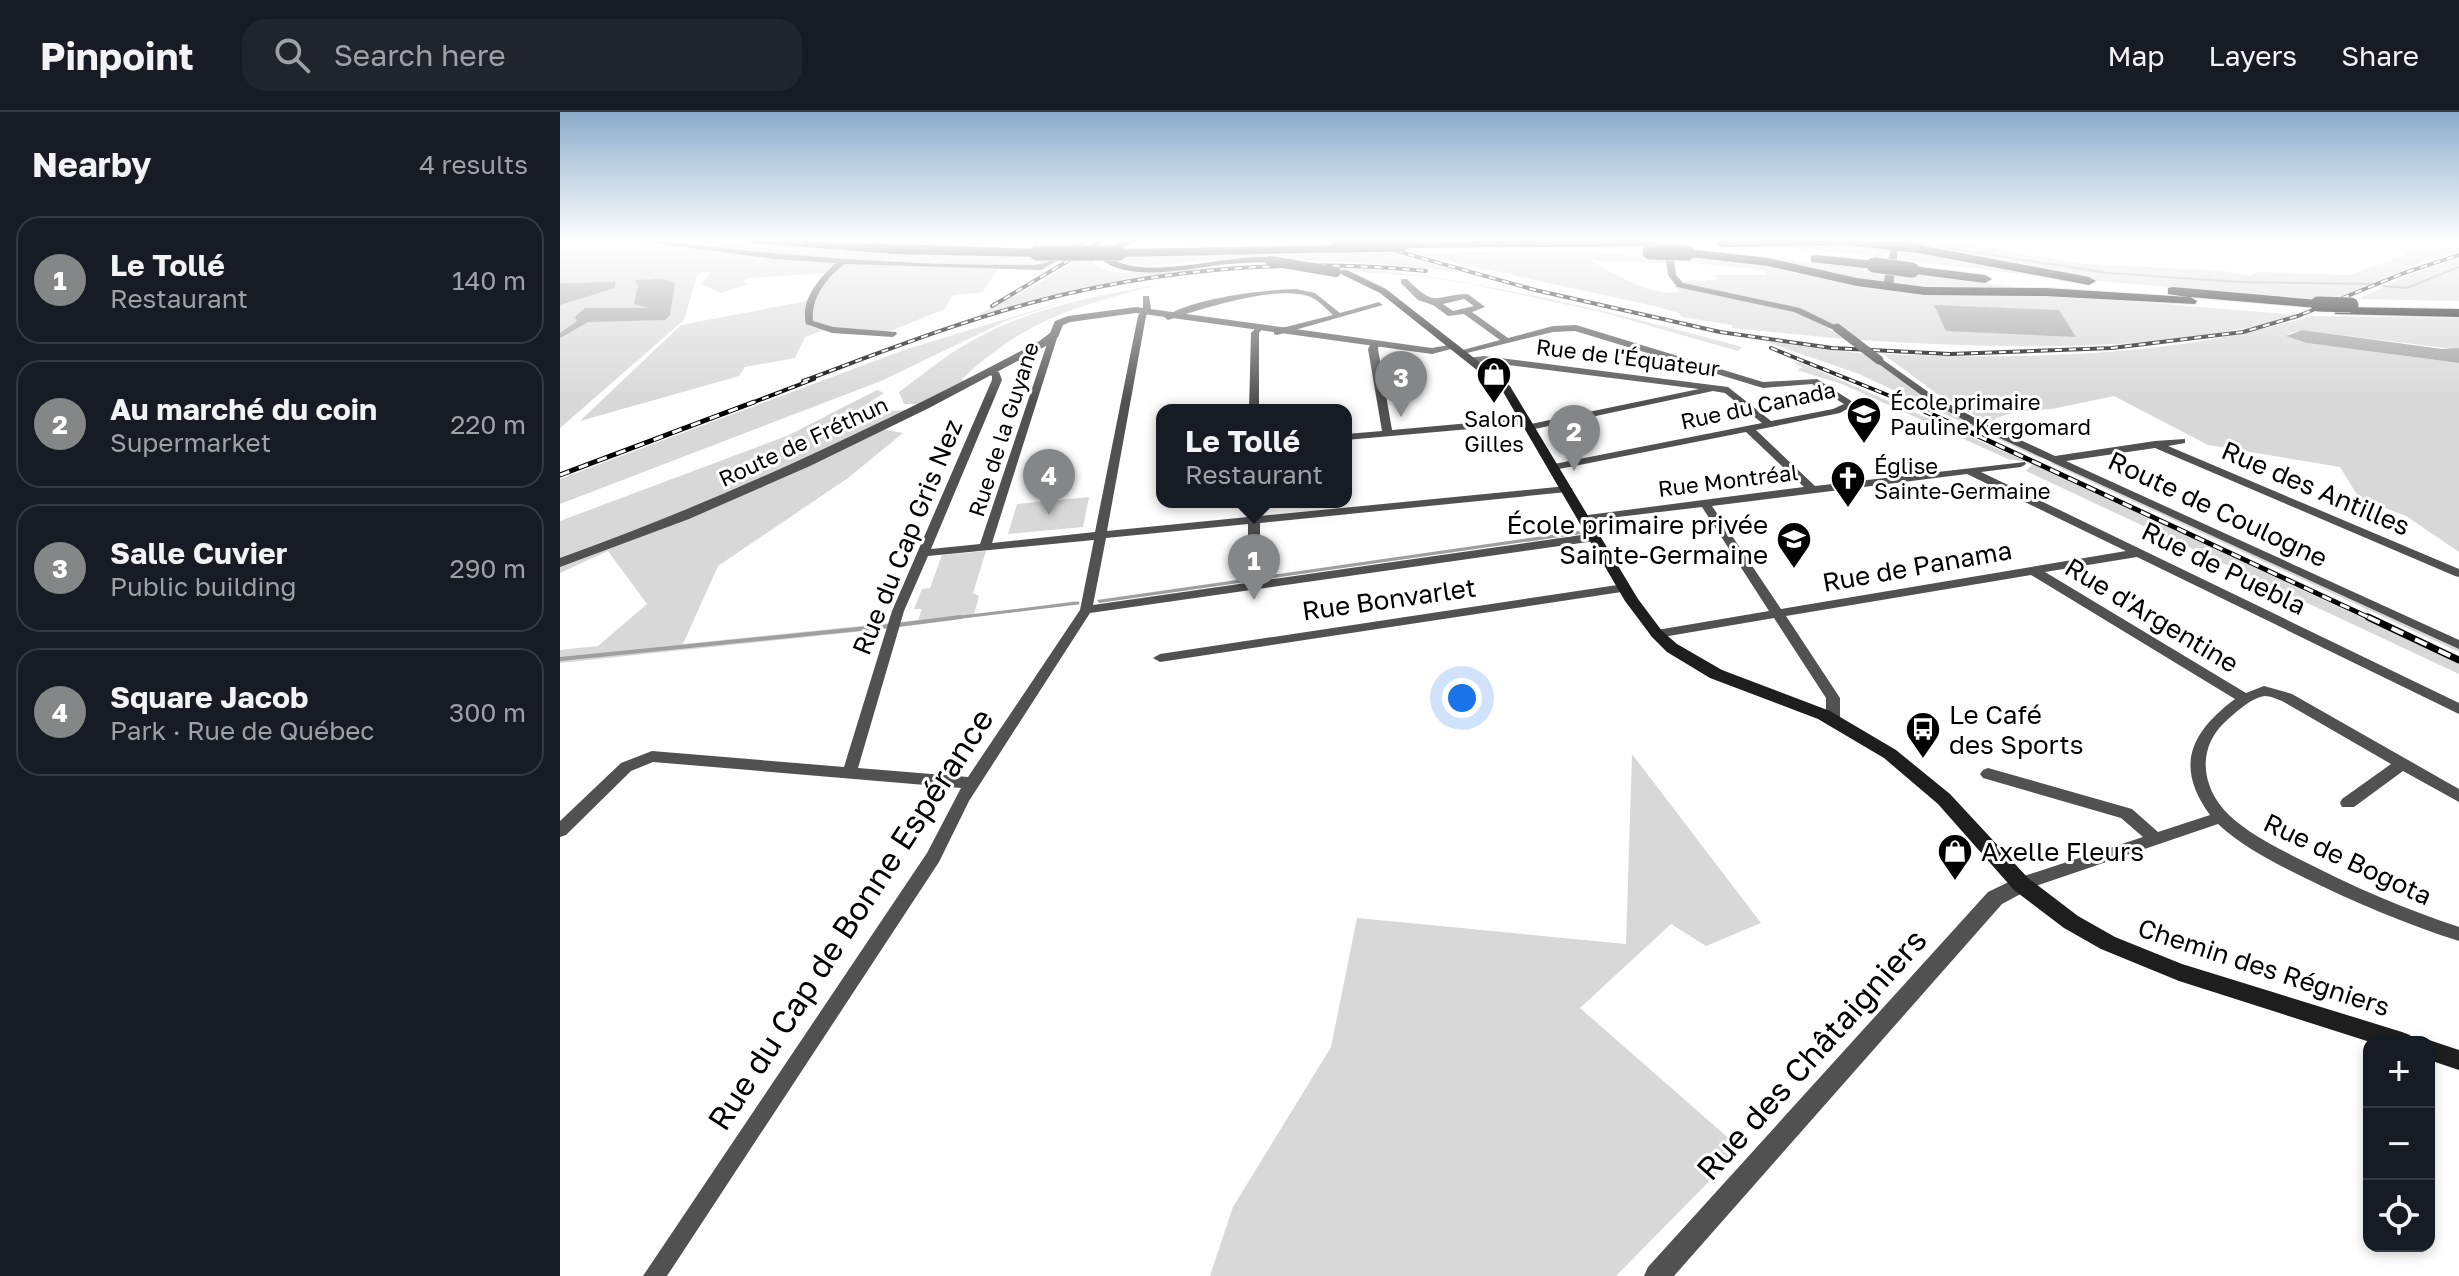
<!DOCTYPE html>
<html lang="en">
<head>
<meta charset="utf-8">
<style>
	body { margin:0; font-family:"Golos Text",sans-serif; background:#20242c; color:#f1f3f6 }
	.controls { position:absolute; right:24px; bottom:24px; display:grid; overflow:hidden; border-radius:16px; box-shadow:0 4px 12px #0003 }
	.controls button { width:72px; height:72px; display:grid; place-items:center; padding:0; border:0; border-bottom:2px solid #363941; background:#171b24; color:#f1f3f6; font:40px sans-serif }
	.you { position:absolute; left:902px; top:586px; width:28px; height:28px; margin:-20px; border:6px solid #fff; border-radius:50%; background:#1a73e8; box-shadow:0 0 0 12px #1a73e833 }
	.badge { display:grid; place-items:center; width:52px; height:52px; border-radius:50%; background:#858687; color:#fff; font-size:26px; font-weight:700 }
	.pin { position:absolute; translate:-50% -66px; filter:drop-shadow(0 2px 4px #0008) }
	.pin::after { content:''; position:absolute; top:42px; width:28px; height:24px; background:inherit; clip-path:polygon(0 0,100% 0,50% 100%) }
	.popup { position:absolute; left:596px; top:292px; width:196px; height:104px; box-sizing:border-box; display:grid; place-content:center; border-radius:16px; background:#171b24; filter:drop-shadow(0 2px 6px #0005); font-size:26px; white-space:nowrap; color:#9ea1a6 }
	.popup b { font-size:30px; color:#f1f3f6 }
	.popup::after { content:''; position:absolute; left:50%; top:100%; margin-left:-16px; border:16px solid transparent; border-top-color:#171b24 }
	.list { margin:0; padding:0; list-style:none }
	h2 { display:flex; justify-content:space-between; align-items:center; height:104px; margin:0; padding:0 32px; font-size:34px }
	h2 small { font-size:26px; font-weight:400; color:#9ea1a6 }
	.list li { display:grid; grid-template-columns:52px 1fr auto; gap:24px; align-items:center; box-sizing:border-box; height:128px; margin:0 16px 16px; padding:0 16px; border:2px solid #363941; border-radius:24px }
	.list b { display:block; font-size:30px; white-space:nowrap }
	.list p { margin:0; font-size:26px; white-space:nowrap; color:#9ea1a6 }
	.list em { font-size:26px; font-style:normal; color:#9ea1a6 }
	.icon { flex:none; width:44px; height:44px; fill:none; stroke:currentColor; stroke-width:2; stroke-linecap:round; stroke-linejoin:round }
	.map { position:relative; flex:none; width:1899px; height:1164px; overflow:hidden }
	header { display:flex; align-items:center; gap:48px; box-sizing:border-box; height:112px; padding:0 40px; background:#171b24; border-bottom:2px solid #363941 }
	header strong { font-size:38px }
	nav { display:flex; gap:44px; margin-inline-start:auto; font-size:28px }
	.search { width:560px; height:72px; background:#20242c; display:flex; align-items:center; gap:20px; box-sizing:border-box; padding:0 28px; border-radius:24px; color:#9ea1a6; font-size:30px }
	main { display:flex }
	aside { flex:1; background:#171b24 }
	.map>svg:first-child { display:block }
	.green { fill:#d8d8d8 }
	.water { fill:#9f9f9f }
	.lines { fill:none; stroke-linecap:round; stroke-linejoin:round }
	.stream-far2 { stroke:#9f9f9f; stroke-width:2 }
	.stream-far1 { stroke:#9f9f9f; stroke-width:3 }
	.stream { stroke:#9f9f9f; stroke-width:4 }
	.motorway-casing { stroke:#dbdbdb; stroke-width:2 }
	.minor { fill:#515151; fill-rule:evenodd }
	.tertiary { fill:#515151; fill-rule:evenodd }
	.secondary { fill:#1e1e1e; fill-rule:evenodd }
	.motorway { fill:#000; fill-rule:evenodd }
	.rail-far2-casing { stroke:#000; stroke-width:4 }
	.rail-far1-casing { stroke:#000; stroke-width:5 }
	.rail-casing { stroke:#000; stroke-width:7 }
	.rail-far2 { stroke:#fff; stroke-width:2; stroke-dasharray:7; stroke-linecap:butt }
	.rail-far1 { stroke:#fff; stroke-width:3; stroke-dasharray:10; stroke-linecap:butt }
	.rail { stroke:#fff; stroke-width:4; stroke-dasharray:13; stroke-linecap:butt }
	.motorway-bridge-casing { stroke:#dbdbdb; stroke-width:16; stroke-linecap:butt }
	.minor-bridge { stroke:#515151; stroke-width:9 }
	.secondary-bridge { stroke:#1e1e1e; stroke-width:10 }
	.motorway-bridge { stroke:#000; stroke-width:15 }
	.labels { text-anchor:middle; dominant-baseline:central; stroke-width:6; stroke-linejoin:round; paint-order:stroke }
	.far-street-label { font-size:22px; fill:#000; stroke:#fff }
	.far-poi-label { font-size:22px; fill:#000; stroke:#fff; text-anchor:start }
	.street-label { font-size:26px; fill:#000; stroke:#fff }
	.poi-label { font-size:26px; fill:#000; stroke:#fff; text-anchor:start }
	.near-street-label { font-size:32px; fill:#000; stroke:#fff }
</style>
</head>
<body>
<header>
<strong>Pinpoint</strong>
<div class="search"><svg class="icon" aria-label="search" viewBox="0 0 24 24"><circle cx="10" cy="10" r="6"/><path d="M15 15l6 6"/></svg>Search here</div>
<nav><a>Map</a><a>Layers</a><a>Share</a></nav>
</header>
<main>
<aside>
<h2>Nearby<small>4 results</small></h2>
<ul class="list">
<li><span class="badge">1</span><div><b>Le Tollé</b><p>Restaurant</p></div><em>140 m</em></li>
<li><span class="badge">2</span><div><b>Au marché du coin</b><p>Supermarket</p></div><em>220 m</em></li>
<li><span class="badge">3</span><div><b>Salle Cuvier</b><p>Public building</p></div><em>290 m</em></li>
<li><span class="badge">4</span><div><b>Square Jacob</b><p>Park · Rue de Québec</p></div><em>300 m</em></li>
</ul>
</aside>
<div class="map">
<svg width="1899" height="1164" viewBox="0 0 1899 1164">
	<rect width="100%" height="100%" fill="#fff"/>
	<g class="green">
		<path d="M0 127H151L301 140 505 145 482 158 438 157 423 180 393 183 385 197 320 223 264 218 245 225 235 246 185 255 179 264 20 309 121 213 247 189 266 161 190 166 183 169 189 172 161 181 141 172 151 160H142L137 164 124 208 0 316Z"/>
		<path d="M320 127H537C515 141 356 129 320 127Z"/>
		<path d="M1348 127H1376L1527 152 1665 159 1690 164 1698 160 1789 163 1847 142 1814 127H1899V140L1866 149 1771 188 1539 169 1352 131Z"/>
		<path d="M1276 130 1319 135 1326 141 1324 145 1178 132Z"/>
		<path d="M1351 138 1514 168 1339 148 1341 139Z"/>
		<path d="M987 139 1104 143 1103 151 1031 149C1056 162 1090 185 1119 180L1115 174 1127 169 1156 168 1154 163H1206L1203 158 1122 150 1121 143C1263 145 1403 170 1543 186 1609 193 1676 198 1742 203 1597 242 1447 237 1299 228L1283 216H1268L1284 227 1172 216V213L1122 205 1119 201 1094 194 851 141Z"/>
		<path d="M830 141 905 161 821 152 693 145 584 154 560 151 551 145Z"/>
		<path d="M521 145H530C535 157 549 159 561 161L712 152C606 158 506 177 405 209L478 172Z"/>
		<path d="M1899 146V189L1798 187 1844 165Z"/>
		<path d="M760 151C784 152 808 157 833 160 951 174 1067 204 1182 235L1178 239 1045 201 910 172 865 165 787 159Z"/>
		<path d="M602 172C522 192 463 208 402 267L405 271 363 292H344L339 280C360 265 381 247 403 234 464 197 533 184 602 172Z"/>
		<path d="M528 182 448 208 321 269 0 392V367L344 238Z"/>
		<path d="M1751 204 1899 206V236L1893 237 1742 218 1727 222 1747 231 1899 251V440L1846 404 1799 386 1780 355 1648 333 1554 284 1492 297 1455 300 1436 306 1434 314 1376 281 1323 242C1465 248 1615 245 1751 204Z"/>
		<path d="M1198 227 1305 242 1364 285 1485 345 1479 346 1299 262Z"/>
		<path d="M1239 250 1468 350 1448 347 1282 272 1237 258 1242 255 1234 251Z"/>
		<path d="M317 278 324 281 291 302 298 313 328 299 345 298 346 300 317 316 343 321 288 366 158 454 123 532 358 508 362 497H354L362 477 370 476 382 443 426 439 413 481 419 484 414 503 515 489 518 492 324 517 0 551V538L38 534 87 492 48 439 0 461V409L229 323Z"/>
		<path d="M1495 350 1899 536V540L1490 351Z"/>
		<path d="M1473 352 1899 551V562L1466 359Z"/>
		<path d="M529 385 523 415 448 422 457 392Z"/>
		<path d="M1072 642 1201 811 1146 834 1111 812 1020 896 1181 1037 1056 1164H650L673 1095 771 935 797 806 1066 832Z"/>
	</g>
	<g class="water">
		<path d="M102 167 115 171 110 203 105 208 28 210 0 226V221L17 209 15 205 25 196H88L74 192 78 174 75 168Z"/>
		<path d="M55 170V176L0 193V171Z"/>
		<path d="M1374 193 1499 198 1516 225 1386 219Z"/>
		<path d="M1742 218 1882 237 1899 236V251L1747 231 1726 224Z"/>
		<path d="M1019 419 1021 422 539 491 537 488Z"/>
	</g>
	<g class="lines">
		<g class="stream-far2">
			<path d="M1361 132 1548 161 1680 170 1815 172"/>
			<path d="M1823 174 1847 176 1899 155"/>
		</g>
		<path class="stream-far1" d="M384 507 518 491"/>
		<g class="stream">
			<path d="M338 513 400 505"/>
			<path d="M0 547 329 514"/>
		</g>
		<g class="motorway-casing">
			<g id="motorway">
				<path d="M186 127 477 137 484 141 477 145 335 142 192 131Z"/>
				<path d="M1091 127 1096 128V134L842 136 836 132 842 128Z"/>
				<path d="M1301 127 1339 131 1335 127H1350L1364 134 1529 165 1536 169 1529 173 1358 141 1285 133 1162 135 1156 131 1162 127Z"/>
				<path d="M795 133 800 134V140L559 145 552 141 559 137Z"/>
				<path d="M1127 137 1208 146 1297 166 1365 175 1485 176 1628 185 1608 182V176L1613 175 1758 188 1765 192 1758 196 1630 185 1637 189 1635 192 1485 184 1365 183 1297 174 1208 154 1122 144V138Z"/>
				<path d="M1256 143 1314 149 1321 153 1314 157 1251 150V144Z"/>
				<path d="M1352 154 1425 163 1432 167 1425 171 1347 161V155Z"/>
				<path d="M1780 195 1899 197V205L1775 202V196Z"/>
			</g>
		</g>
		<g class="minor">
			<path d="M63 127H84C214 143 343 154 474 153 496 153 511 127 534 127L481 158 285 152C267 165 251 185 253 209L273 215 336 220 337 222 333 225 272 221 246 212C240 188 259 166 276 151L215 147Z"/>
			<path d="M1103 127H1111L1116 163 1123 171 1240 196 1281 216 1274 218 1234 200 1117 175 1108 163Z"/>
			<path d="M841 167H847C877 197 873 183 908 182L925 195 912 200 948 226 993 214 1016 213 1203 270 1257 267 1296 292 1280 301 1196 318 1255 374 1465 350 1466 352 1461 355 1421 360 1899 591V602L1577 445 1485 460 1686 581 1704 574 1732 582 1899 677V690L1843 659 1794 695H1782L1780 691 1782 687 1831 652 1722 589C1717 587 1710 584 1705 584 1690 586 1674 602 1664 611 1636 638 1642 677 1669 703 1689 722 1716 735 1741 748 1792 774 1844 797 1899 815V829C1845 812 1794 790 1743 765 1713 750 1683 735 1658 712L1461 779 1455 777 1453 772 1455 767 1583 725 1561 706 1423 666 1420 662 1423 658 1428 656 1572 697 1598 720 1650 703C1614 654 1631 620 1675 587L1471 463 1226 504 1280 586V608L1273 613 1266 608V586L1214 506 1097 526 1092 525 1090 522 1092 519 1097 518 1209 499 1142 395 1024 409 1020 408V404L1244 375 1186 320 994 358 989 355 994 352 1202 311 1165 281 1153 279 970 318 966 317V313L1139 277 924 250H908V246L924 244 1168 275 1211 309 1273 297 1284 292 1252 272 1203 276 1015 219 993 220 899 243V239L940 228 904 202 888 204 873 193 858 188 841 171ZM904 187 914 194 893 199 883 192ZM1407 362 1566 439 1221 497 1152 394Z"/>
			<path d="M736 177 755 181 780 201 819 190 823 193 717 223 714 222V218L773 203C765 196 758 187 748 184 716 173 640 197 608 208L604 205C633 186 700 178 736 177Z"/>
			<path d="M583 184H589L591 196 586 204 547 419 688 405V390H700V404L1007 374 1013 377 1007 380 700 411V452L694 456 688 452V412L546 426 533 493 1035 421 1041 425 1035 429 530 501 409 689 379 750 107 1164H83L367 741 401 676 93 650 71 659 6 723 0 725V709L61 651 92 639 284 655 332 499 432 268V264L425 260 430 257 439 260 442 268 371 437 420 432 490 223 494 220 498 223 432 431 535 420 578 204 583 196ZM534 428 520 498 408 665 298 656 344 499 368 444Z"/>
			<path d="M698 214 702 217 699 221V298H689L691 221Z"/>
			<path d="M815 229 819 232 818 237 832 318 966 306 971 309 966 312 786 328V322L822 319 808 237 812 230Z"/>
			<path d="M1319 245 1374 284 1428 313 1495 344 1595 329 1625 327V331L1608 334 1899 457V465L1895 464 1595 336 1506 349 1899 528V537L1420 317 1368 288 1316 250 1314 248Z"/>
			<path d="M1064 472 1068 473 1070 476 1068 479 600 550 593 546 600 542Z"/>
		</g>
		<g class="tertiary">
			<path d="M576 195 872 236 894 232 899 235 872 242 576 201 510 210 503 213 498 225 486 234 369 296 250 354 129 407 0 455V446C165 387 323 312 478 230L490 221 495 209 508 204Z"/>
			<path d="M1461 764 1468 766 1471 772 1468 778 1442 792 1114 1164H1084L1088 1155 1428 780Z"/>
		</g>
		<g class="secondary">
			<path d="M572 127H585L562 135 550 142V146C586 168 657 145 700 145 710 145 722 144 730 149L726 152C707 150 688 150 669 152 633 155 571 172 541 147L543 139 556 131Z"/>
			<path d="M1329 127H1337L1338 138 1333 174 1328 177 1323 174 1330 138Z"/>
			<path d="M781 158H787L826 177 950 274 1078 487 1102 519 1117 532 1162 558 1270 599 1336 638 1390 682 1468 766 1518 804 1555 825 1622 852 1842 920 1850 923 1853 930H1810L1619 869 1541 837 1504 816 1454 778 1378 692 1324 646 1258 607 1150 566 1107 540 1092 525 1065 489 942 278 820 181 781 162Z"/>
			<path d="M1869 928 1899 938V958L1869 948V930H1863Z"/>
		</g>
		<use href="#motorway" class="motorway"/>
		<g class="rail-far2-casing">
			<g id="rail-far2">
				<path d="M794 127 975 178 1160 220 1272 236 1390 242 1552 236 1683 220 1738 204 1844 161 1899 143"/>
				<path d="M432 194 545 127"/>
				<path d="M1211 236 1350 292"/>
				<path d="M243 269C319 241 395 211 474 190 603 156 733 146 866 159"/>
				<path d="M189 292 254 267"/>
			</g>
		</g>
		<g class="rail-far1-casing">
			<g id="rail-far1">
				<path d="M1345 290 1812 507"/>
				<path d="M0 363 194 290"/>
			</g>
		</g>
		<g class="rail-casing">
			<path id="rail" d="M1808 505 1899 548"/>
		</g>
		<use href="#rail-far2" class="rail-far2"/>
		<use href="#rail-far1" class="rail-far1"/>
		<use href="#rail" class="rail"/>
		<g class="motorway-bridge-casing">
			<g id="motorway-bridge">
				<path d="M779 133 842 132"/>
				<path d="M1090 140 1127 141"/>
				<path d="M477 141H559"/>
				<path d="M1314 153 1352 158"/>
				<path d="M1758 192 1791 193"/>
			</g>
		</g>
		<path class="minor-bridge" d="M1277 216 1319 248"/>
		<path class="secondary-bridge" d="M710 149 776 160"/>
		<use href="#motorway-bridge" class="motorway-bridge"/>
	</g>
	<linearGradient id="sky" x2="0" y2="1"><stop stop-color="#8baccb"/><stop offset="0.44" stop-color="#fff"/><stop offset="1" stop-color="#fff" stop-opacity="0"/></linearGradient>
	<rect width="1899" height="290" fill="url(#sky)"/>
	<defs>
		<g id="shop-pin" transform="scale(1.8)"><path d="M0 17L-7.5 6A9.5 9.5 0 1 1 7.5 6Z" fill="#000" stroke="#fff"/><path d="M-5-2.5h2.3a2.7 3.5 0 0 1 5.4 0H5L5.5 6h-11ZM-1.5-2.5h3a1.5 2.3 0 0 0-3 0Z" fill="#fff"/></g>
		<g id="school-pin" transform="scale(1.8)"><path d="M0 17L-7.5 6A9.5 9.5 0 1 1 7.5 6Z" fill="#000" stroke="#fff"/><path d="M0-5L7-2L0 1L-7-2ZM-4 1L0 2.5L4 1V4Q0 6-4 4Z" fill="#fff"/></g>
		<g id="church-pin" transform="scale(1.8)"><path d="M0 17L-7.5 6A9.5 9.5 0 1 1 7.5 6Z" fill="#000" stroke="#fff"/><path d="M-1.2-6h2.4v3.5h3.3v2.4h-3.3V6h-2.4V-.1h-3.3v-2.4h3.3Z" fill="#fff"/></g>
		<g id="bus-pin" transform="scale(1.8)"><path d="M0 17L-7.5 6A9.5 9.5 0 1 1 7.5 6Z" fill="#000" stroke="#fff"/><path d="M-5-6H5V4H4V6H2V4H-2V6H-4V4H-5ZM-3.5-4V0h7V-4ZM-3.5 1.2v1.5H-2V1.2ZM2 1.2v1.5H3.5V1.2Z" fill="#fff"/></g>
	</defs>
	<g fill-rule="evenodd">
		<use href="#shop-pin" x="934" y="262"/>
		<use href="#school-pin" x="1304" y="302"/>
		<use href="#church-pin" x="1288" y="366"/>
		<use href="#school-pin" x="1234" y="427"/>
		<use href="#bus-pin" x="1363" y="617"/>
		<use href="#shop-pin" x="1395" y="739"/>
	</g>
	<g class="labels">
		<g class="far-street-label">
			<text transform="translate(1068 245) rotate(7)">Rue de l'Équateur</text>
			<text transform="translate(1198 293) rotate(-12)">Rue du Canada</text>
			<text transform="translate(443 317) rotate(-72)">Rue de la Guyane</text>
			<text transform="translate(243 329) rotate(-25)">Route de Fréthun</text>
			<text transform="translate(1168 368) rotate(-7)">Rue Montréal</text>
		</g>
		<g class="far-poi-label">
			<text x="1330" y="289">École primaire<tspan x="1330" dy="25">Pauline Kergomard</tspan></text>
			<text x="934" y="306" text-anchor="middle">Salon<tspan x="934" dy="25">Gilles</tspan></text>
			<text x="1314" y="353">Église<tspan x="1314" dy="25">Sainte-Germaine</tspan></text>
		</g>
		<g class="street-label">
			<text transform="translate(1756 376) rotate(23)">Rue des Antilles</text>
			<text transform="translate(1658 397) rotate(25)">Route de Coulogne</text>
			<text transform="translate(347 425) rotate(-68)">Rue du Cap Gris Nez</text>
			<text transform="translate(1357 454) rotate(-10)">Rue de Panama</text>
			<text transform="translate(1664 456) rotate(26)">Rue de Puebla</text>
			<text transform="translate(829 487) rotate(-8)">Rue Bonvarlet</text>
			<text transform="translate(1592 503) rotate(31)">Rue d'Argentine</text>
			<text transform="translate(1788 747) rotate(25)">Rue de Bogota</text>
			<text transform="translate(1704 855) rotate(18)">Chemin des Régniers</text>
		</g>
		<g class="poi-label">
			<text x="1208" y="412" text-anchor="end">École primaire privée<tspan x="1208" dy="30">Sainte-Germaine</tspan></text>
			<text x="1389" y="602">Le Café<tspan x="1389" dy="30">des Sports</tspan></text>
			<text x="1421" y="739">Axelle Fleurs</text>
		</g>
		<g class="near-street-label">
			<text transform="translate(290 807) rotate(-57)">Rue du Cap de Bonne Espérance</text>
			<text transform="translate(1251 942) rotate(-48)">Rue des Châtaigniers</text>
		</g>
	</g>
</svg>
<div class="controls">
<button>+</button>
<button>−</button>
<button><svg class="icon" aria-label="locate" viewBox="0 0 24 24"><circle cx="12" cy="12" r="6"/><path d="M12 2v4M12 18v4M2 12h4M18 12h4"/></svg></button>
</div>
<div class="you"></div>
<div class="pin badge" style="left:694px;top:488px">1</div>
<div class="popup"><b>Le Tollé</b>Restaurant</div>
<div class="pin badge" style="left:1014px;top:359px">2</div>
<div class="pin badge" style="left:841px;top:305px">3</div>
<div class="pin badge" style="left:489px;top:403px">4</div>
</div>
</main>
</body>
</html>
